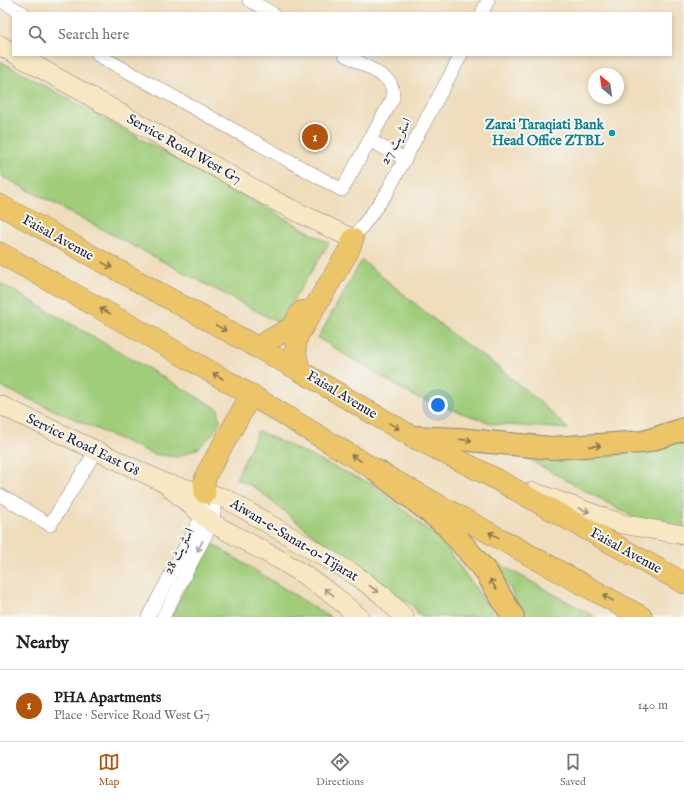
<!DOCTYPE html>
<html lang="en">
<head>
<meta charset="utf-8">
<style>
	body { margin:0; font-family:"IM FELL English",Amiri,serif; background:#f2f2f2; color:#202124 }
	.compass { position:absolute; left:588px; top:68px; width:36px; height:36px; border-radius:50%; background:#fff; box-shadow:0 2px 6px #0003; rotate:331deg }
	.you { position:absolute; left:438px; top:405px; width:14px; height:14px; margin:-10px; border:3px solid #fff; border-radius:50%; background:#1a73e8; box-shadow:0 0 0 6px #1a73e833 }
	.badge { display:grid; place-items:center; width:26px; height:26px; border-radius:50%; background:#b45309; color:#fff; font-size:13px; font-weight:700 }
	.pin { position:absolute; translate:-50% -50%; border:2px solid #fff; box-shadow:0 1px 4px #0006 }
	.list { margin:0; padding:0; list-style:none }
	h2 { display:flex; justify-content:space-between; align-items:center; height:52px; margin:0; padding:0 16px; font-size:17px }
	h2 small { font-size:13px; font-weight:400; color:#757577 }
	.list li { display:grid; grid-template-columns:26px 1fr auto; gap:12px; align-items:center; box-sizing:border-box; height:72px; padding:0 16px; border-top:1px solid #e0e0e0 }
	.list b { display:block; font-size:15px; white-space:nowrap }
	.list p { margin:0; font-size:13px; white-space:nowrap; color:#757577 }
	.list em { font-size:13px; font-style:normal; color:#757577 }
	.icon { flex:none; width:22px; height:22px; fill:none; stroke:currentColor; stroke-width:2; stroke-linecap:round; stroke-linejoin:round }
	.map { position:relative; flex:none; width:684px; height:617px; overflow:hidden }
	.search { position:absolute; background:#fff; box-shadow:0 2px 6px #0003; left:12px; right:12px; top:12px; height:44px; display:flex; align-items:center; gap:10px; box-sizing:border-box; padding:0 14px; border-radius:0px; color:#757577; font-size:15px }
	.sheet { height:124px; background:#fff }
	nav { display:flex; justify-content:space-around; align-items:center; box-sizing:border-box; height:56px; border-top:1px solid #e0e0e0; background:#fff; font-size:11px; color:#757577 }
	nav a { display:grid; justify-items:center; gap:2px }
	nav .on { color:#b45309 }
	.map>svg:first-child { display:block }
	.green { fill:#a0cd7a; stroke:#61785a }
	.lines { fill:none; stroke-linecap:round; stroke-linejoin:round }
	.street-casing { stroke:#88807c; stroke-width:14 }
	.secondary-casing { stroke:#88807c; stroke-width:20 }
	.primary-casing { stroke:#88807c; stroke-width:22 }
	.highway-casing { stroke:#88807c; stroke-width:24 }
	.street { stroke:#fff; stroke-width:13 }
	.secondary { stroke:#f7e8c3; stroke-width:19 }
	.primary { stroke:#ecc569; stroke-width:21 }
	.highway { stroke:#ecc569; stroke-width:22 }
	.oneway { stroke:#877452 }
	.oneway2 { stroke:#978f86 }
	.oneway3 { stroke:#9c9ca7 }
	.culture-dot { fill:#0f9aa8; stroke:#f6f6f2; stroke-width:1.5 }
	.labels { text-anchor:middle; dominant-baseline:central; stroke-width:4; stroke-linejoin:round; paint-order:stroke }
	.culture-label { font-size:14px; font-weight:bold; fill:#0d838f; stroke:#f6f6f2; text-anchor:end }
	.street-label { font-size:14px; fill:#22223b; stroke:#f6f6f2 }
</style>
</head>
<body>
<div class="map">
<svg width="684" height="617" viewBox="0 0 684 617">
	<rect width="100%" height="100%" fill="#f6f6f2"/>
	<filter id="ink" filterUnits="userSpaceOnUse"><feTurbulence type="fractalNoise" baseFrequency=".025" numOctaves="2"/><feDisplacementMap in="SourceGraphic" scale="8" xChannelSelector="R" yChannelSelector="G"/><feConvolveMatrix kernelMatrix="1 2 1 2 8 2 1 2 1" color-interpolation-filters="sRGB"/></filter>
	<filter id="wash" filterUnits="userSpaceOnUse"><feTurbulence type="fractalNoise" baseFrequency=".012" numOctaves="4" result="noise"/><feDisplacementMap in="SourceGraphic" scale="16" xChannelSelector="R" yChannelSelector="G"/><feGaussianBlur stdDeviation="0.9" result="paint"/><feColorMatrix in="noise" values="0 0 0 0 0 0 0 0 0 0 0 0 0 0 0 0 0 1.4 0 .05"/><feComposite in="paint" operator="in"/></filter>
	<g filter="url(#wash)">
		<rect width="100%" height="100%" fill="#efddbc"/>
		<g class="green">
			<path d="M0 61 329 243 279 323 0 175Z"/>
			<path d="M362 260 458 339 493 363 542 404 568 429 494 424 415 397 318 338Z"/>
			<path d="M0 283 218 409 220 422 211 436 199 448 178 457 153 454 0 386Z"/>
			<path d="M258 431 375 486 441 541 497 617H421L412 605 342 558 254 487 236 479Z"/>
			<path d="M684 440V545L517 453 611 456Z"/>
			<path d="M211 543 330 617H170Z"/>
			<path d="M485 556 595 617H523L509 586Z"/>
		</g>
	</g>
	<g filter="url(#ink)">
		<g class="lines">
			<g class="street-casing">
				<g id="street">
					<path d="M0 0 23 13"/>
					<path d="M249 0 272 13"/>
					<path d="M482 13 488 0"/>
					<path d="M98 55 342 190 393 98C393 93 393 87 390 83 384 75 355 60 345 55"/>
					<path d="M369 140 405 159"/>
					<path d="M353 239 386 194 461 55"/>
					<path d="M0 495 50 525 96 451"/>
					<path d="M148 617 202 516 203 509"/>
					<path d="M163 617 212 523 217 496"/>
				</g>
			</g>
			<g class="secondary-casing">
				<g id="secondary">
					<path d="M0 45 13 53"/>
					<path d="M17 55 281 204 353 239"/>
					<path d="M0 405 167 484 225 498 357 576 382 595 404 617"/>
					<path d="M169 487 212 523 282 561 306 576 332 594 359 617"/>
					<path d="M533 492 622 524 684 535"/>
				</g>
			</g>
			<g class="primary-casing">
				<g id="primary">
					<path d="M0 205 300 371 413 437 494 478 684 583"/>
					<path d="M0 253 135 328 251 395 377 471 642 617"/>
					<path d="M257 347 292 327 302 311"/>
					<path d="M300 371C297 357 293 349 298 335L348 252 353 239"/>
					<path d="M205 493 204 483 207 473 251 395"/>
				</g>
			</g>
			<g class="highway-casing">
				<g id="highway">
					<path d="M413 437 459 439 551 448 644 442 684 429"/>
					<path d="M377 471 446 525 486 572 513 617"/>
				</g>
			</g>
			<use href="#street" class="street"/>
			<use href="#secondary" class="secondary"/>
			<use href="#primary" class="primary"/>
			<use href="#highway" class="highway"/>
		</g>
		<defs><path id="oneway-shaft" d="M-6 0H5M1.5-3L5.5 0L1.5 3" fill="none" stroke-width="1.6" stroke-linecap="round" stroke-linejoin="round"/></defs>
		<g class="oneway">
			<use href="#oneway-shaft" transform="translate(107 265) rotate(29)"/>
			<use href="#oneway-shaft" transform="translate(105 311) rotate(-152)"/>
			<use href="#oneway-shaft" transform="translate(221 328) rotate(29)"/>
			<use href="#oneway-shaft" transform="translate(218 376) rotate(-150)"/>
			<use href="#oneway-shaft" transform="translate(394 426) rotate(31)"/>
			<use href="#oneway-shaft" transform="translate(466 440) rotate(6)"/>
			<use href="#oneway-shaft" transform="translate(595 446) rotate(-4)"/>
			<use href="#oneway-shaft" transform="translate(356 458) rotate(-149)"/>
			<use href="#oneway-shaft" transform="translate(494 535) rotate(-151)"/>
			<use href="#oneway-shaft" transform="translate(493 584) rotate(-122)"/>
			<use href="#oneway-shaft" transform="translate(608 598) rotate(-151)"/>
		</g>
		<g class="oneway2">
			<use href="#oneway-shaft" transform="translate(584 510) rotate(20)"/>
			<use href="#oneway-shaft" transform="translate(374 589) rotate(37)"/>
			<use href="#oneway-shaft" transform="translate(329 592) rotate(-144)"/>
		</g>
		<use class="oneway3" href="#oneway-shaft" transform="translate(200 546) rotate(118)"/>
	</g>
	<circle class="culture-dot" cx="612" cy="133" r="4"/>
	<g class="labels">
		<g class="culture-label">
			<text x="604" y="125">Zarai Taraqiati Bank<tspan x="604" dy="16">Head Office ZTBL</tspan></text>
		</g>
		<g class="street-label">
			<text transform="translate(396 141) rotate(-61)">اسٹریٹ 27</text>
			<text transform="translate(184 149) rotate(29)">Service Road West G7</text>
			<text transform="translate(58 238) rotate(29)">Faisal Avenue</text>
			<text transform="translate(342 395) rotate(31)">Faisal Avenue</text>
			<text transform="translate(83 445) rotate(26)">Service Road East G8</text>
			<text transform="translate(294 540) rotate(31)">Aiwan-e-Sanat-o-Tijarat</text>
			<text transform="translate(179 551) rotate(-62)">اسٹریٹ 28</text>
			<text transform="translate(626 551) rotate(29)">Faisal Avenue</text>
		</g>
	</g>
</svg>
<svg class="compass" viewBox="-18 -18 36 36"><path d="M0-13l5 13h-10z" fill="#e53935"/><path d="M0 13l5-13h-10z" fill="#757577"/></svg>
<div class="you"></div>
<div class="pin badge" style="left:315px;top:137px">1</div>
<div class="search"><svg class="icon" aria-label="search" viewBox="0 0 24 24"><circle cx="10" cy="10" r="6"/><path d="M15 15l6 6"/></svg>Search here</div>
</div>
<section class="sheet">
<h2>Nearby<small></small></h2>
<ul class="list">
<li><span class="badge">1</span><div><b>PHA Apartments</b><p>Place · Service Road West G7</p></div><em>140 m</em></li>
</ul>
</section>
<nav>
<a class="on"><svg class="icon" aria-label="map" viewBox="0 0 24 24"><path d="M3 6l6-2 6 2 6-2v14l-6 2-6-2-6 2zM9 4v14M15 6v14"/></svg>Map</a>
<a><svg class="icon" aria-label="directions" viewBox="0 0 24 24"><path d="M12 3l9 9-9 9-9-9zM9 14v-3h6M13 9l2 2-2 2"/></svg>Directions</a>
<a><svg class="icon" aria-label="saved" viewBox="0 0 24 24"><path d="M7 4h10v16l-5-4-5 4z"/></svg>Saved</a>
</nav>
</body>
</html>
